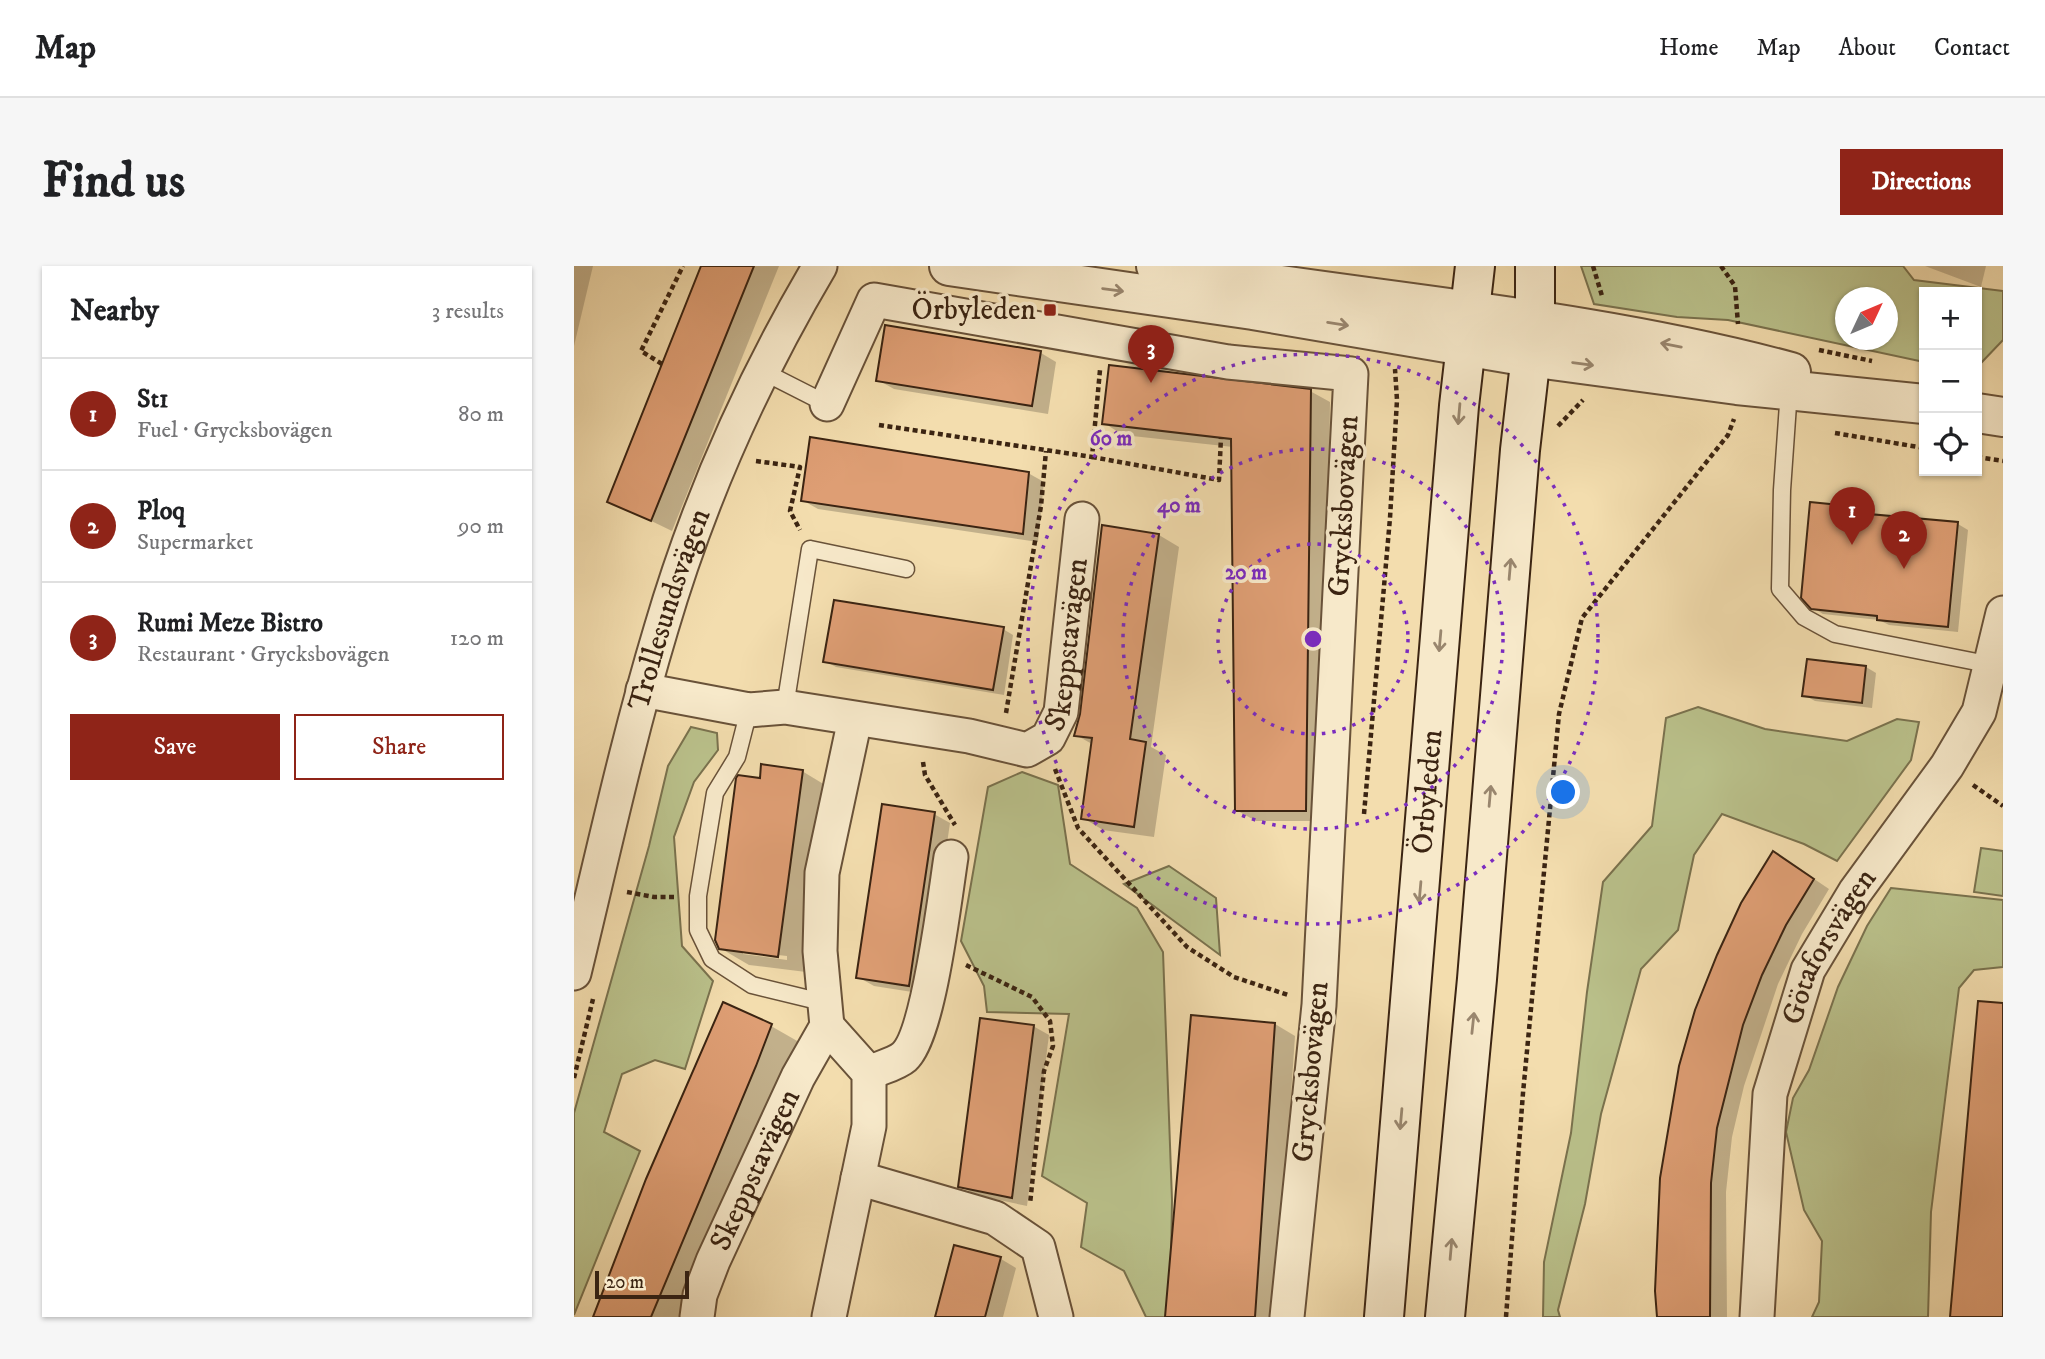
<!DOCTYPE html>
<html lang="en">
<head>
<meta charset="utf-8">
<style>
	body { margin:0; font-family:"IM FELL DW Pica",serif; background:#f6f6f6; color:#202124 }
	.controls { position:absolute; right:21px; top:21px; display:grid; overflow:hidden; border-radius:0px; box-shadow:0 2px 5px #0004 }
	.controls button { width:63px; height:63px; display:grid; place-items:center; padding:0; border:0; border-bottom:2px solid #e0e0e0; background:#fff; color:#202124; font:35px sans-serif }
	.compass { position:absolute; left:1261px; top:21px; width:63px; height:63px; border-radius:50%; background:#fff; box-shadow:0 2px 5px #0004; rotate:46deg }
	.scale { position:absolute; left:21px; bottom:18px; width:94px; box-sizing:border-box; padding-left:7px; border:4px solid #3b2412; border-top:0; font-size:19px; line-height:24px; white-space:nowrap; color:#3b2412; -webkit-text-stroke:5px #f7e9ca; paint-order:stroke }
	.you { position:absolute; left:990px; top:527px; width:24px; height:24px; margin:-18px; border:5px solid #fff; border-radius:50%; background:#1a73e8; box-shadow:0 0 0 10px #1a73e833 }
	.badge { display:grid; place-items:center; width:46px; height:46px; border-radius:50%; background:#8f2418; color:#fff; font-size:23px; font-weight:700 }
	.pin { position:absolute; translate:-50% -58px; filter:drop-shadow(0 2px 4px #0008) }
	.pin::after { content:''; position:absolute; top:37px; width:24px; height:21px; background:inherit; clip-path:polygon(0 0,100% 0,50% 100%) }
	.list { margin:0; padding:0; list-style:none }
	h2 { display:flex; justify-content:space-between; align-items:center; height:91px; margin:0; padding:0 28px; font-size:30px }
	h2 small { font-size:23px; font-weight:400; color:#757577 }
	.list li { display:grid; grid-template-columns:46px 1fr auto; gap:21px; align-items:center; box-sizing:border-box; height:112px; padding:0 28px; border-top:2px solid #e0e0e0 }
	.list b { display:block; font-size:26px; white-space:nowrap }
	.list p { margin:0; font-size:23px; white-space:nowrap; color:#757577 }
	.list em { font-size:23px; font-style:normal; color:#757577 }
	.actions { display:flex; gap:14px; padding:21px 28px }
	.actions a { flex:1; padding:16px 0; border:2px solid #8f2418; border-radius:0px; text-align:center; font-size:24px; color:#8f2418 }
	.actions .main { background:#8f2418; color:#fff }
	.icon { flex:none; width:38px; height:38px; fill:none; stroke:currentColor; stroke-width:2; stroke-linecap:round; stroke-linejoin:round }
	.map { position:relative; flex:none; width:1429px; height:1051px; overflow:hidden; border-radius:0px }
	header { display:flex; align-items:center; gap:42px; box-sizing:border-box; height:98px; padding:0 35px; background:#fff; border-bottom:2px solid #e0e0e0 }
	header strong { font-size:33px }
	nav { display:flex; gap:38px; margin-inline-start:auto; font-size:24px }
	.intro { display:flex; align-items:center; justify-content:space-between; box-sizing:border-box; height:168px; padding:0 42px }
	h1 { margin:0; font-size:49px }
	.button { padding:18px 32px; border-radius:0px; background:#8f2418; color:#fff; font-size:24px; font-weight:700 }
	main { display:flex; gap:42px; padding:0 42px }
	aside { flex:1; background:#fff; border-radius:0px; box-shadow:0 2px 5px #0004 }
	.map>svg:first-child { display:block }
	.green { fill:#bac18b; stroke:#7a724e; stroke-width:2; fill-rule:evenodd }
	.shadow { fill:#0003; fill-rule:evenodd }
	.building { fill:#de9e74; stroke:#3b2412; stroke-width:2 }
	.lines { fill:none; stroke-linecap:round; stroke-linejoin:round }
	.service-casing { stroke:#695239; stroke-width:19 }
	.minor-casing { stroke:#695239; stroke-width:37 }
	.tertiary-casing { stroke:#695239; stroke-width:42 }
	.secondary-casing { stroke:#3b2412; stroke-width:42 }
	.path { stroke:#3b2412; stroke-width:4.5; stroke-dasharray:5 3.5; stroke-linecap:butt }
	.service { stroke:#f7e9ca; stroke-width:16 }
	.minor { stroke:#f7e9ca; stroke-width:33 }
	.tertiary { stroke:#f7e9ca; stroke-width:38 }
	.secondary { stroke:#f7e9ca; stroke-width:38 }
	.oneway { stroke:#99866e }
	.ring { fill:none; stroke:#7b2cbf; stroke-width:3.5; stroke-dasharray:3.5 7 }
	.poi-dot { fill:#8f2418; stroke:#f7e9ca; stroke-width:2.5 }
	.labels { text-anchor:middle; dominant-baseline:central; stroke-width:7; stroke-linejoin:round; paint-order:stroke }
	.poi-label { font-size:30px; fill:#3b2412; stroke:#f7e9ca; text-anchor:end }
	.street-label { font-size:30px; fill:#3b2412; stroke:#f7e9ca }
	.centre { fill:#7b2cbf; stroke:#f7e9ca; stroke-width:3.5 }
	.ring-label { font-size:21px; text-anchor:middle; font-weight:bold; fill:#7b2cbf; stroke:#f7e9ca; stroke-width:7; stroke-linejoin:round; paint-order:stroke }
</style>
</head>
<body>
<header>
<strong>Map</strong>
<nav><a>Home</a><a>Map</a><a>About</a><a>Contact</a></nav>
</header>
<div class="intro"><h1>Find us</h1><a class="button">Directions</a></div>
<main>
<aside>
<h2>Nearby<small>3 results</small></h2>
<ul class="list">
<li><span class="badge">1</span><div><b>St1</b><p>Fuel · Grycksbovägen</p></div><em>80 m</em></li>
<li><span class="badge">2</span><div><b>Ploq</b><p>Supermarket</p></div><em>90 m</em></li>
<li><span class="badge">3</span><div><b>Rumi Meze Bistro</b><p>Restaurant · Grycksbovägen</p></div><em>120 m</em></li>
</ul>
<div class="actions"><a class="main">Save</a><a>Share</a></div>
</aside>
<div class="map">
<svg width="1429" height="1051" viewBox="0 0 1429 1051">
	<rect width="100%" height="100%" fill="#f3ddae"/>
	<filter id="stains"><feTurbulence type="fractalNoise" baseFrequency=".00286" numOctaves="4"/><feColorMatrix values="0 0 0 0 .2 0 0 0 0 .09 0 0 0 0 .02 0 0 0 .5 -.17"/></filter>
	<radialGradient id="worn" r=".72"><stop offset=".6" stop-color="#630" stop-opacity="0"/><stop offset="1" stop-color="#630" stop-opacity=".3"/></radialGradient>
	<g class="green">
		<path d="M1007 0H1329L1340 14 1429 25V74L1407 97 1403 98V26H1350V96L1154 54 1103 51 1020 38ZM1272 32H1314V74H1272Z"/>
		<path d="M1124 441 1191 463 1273 475 1323 453 1345 456 1337 494 1263 595 1230 578 1148 548 1120 589 1104 664 1067 703 1027 848 1011 938 984 1044 986 1051H969L970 996 997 867 1013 726 1029 616 1078 560 1092 452Z"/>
		<path d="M117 461 143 467 144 484 120 516 100 571 108 680 139 715 111 803 81 794 48 808 30 866 66 885 0 1049V847L75 580 94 500Z"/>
		<path d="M448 506 484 519 496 598 563 642 589 686 598 934 596 1051H572L550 1005 507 981 513 937 468 910 495 748 413 746 410 720 387 675 414 521Z"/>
		<path d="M1407 582 1429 585V630L1400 626Z"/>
		<path d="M595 600 642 632 646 689 550 618Z"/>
		<path d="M1317 622 1429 634V701L1400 704 1385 722 1357 946 1354 1051H1238L1245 1036 1248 975 1230 944 1212 866 1219 832 1235 804 1264 721 1293 660Z"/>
	</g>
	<g class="shadow">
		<path d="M0 0H19L0 80Z"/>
		<path d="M129 0H205L98 265 36 235Z"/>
		<path d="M1351 0H1412L1407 21Z"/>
		<path d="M313 61 467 87 482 96 474 148 320 123 304 114Z"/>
		<path d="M736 125 756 136 751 555H682L662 544 659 181 549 169 530 157Z"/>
		<path d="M454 207 470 216 464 276 244 243 228 234Z"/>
		<path d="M1284 242 1295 248 1384 258 1394 264 1384 366 1315 359 1305 354 1249 348 1238 341Z"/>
		<path d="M585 269 605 281 577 481 592 489 580 571 529 564 509 552 518 478 502 469Z"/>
		<path d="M429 363 439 369 430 429 262 401 251 395Z"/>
		<path d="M1292 401 1302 407 1298 442 1241 435 1230 429Z"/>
		<path d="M228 505 256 522 232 706 175 699 146 682ZM169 685 213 690V694L169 688Z"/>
		<path d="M360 548 376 557 351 728 300 720 284 711Z"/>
		<path d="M1215 596 1255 623 1228 668 1204 718 1170 820 1158 871 1152 926 1153 1051H1085Z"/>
		<path d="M701 758 721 770 702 1051H593Z"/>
		<path d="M197 760 225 776 113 1051H21Z"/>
		<path d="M459 760 475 769 453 940 402 929 386 920Z"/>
		<path d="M382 981 427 993 442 1002 429 1051H363Z"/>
	</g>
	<g class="building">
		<path d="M127 0H180L77 255 33 236Z"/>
		<path d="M311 59 467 85 458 140 302 115Z"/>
		<path d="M535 99 737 123 732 545H661L657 173 528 158Z"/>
		<path d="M236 171 455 206 449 268 227 235Z"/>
		<path d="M1236 236 1285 241 1284 247 1384 256 1374 361 1303 354V350L1237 343 1227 332Z"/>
		<path d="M528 259 585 268 556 473 572 476 560 561 507 553 518 472 500 470 506 448Z"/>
		<path d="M260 334 430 361 419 424 249 396Z"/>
		<path d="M1233 393 1292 400 1288 437 1228 430Z"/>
		<path d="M187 498 229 504 204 691 145 683 141 674 162 512 164 509 186 512Z"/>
		<path d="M308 538 361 546 335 720 282 712Z"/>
		<path d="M1199 585 1240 613 1212 659 1188 709 1169 759 1143 862 1137 917 1136 1051H1083L1081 1025 1086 912 1105 800 1121 744 1143 689 1167 637Z"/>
		<path d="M1404 735 1429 737V1051H1376Z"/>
		<path d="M149 736 198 758 182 800 77 1051H19L72 913Z"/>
		<path d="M617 749 701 757 681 1051H591Z"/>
		<path d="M406 752 460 759 438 932 384 921Z"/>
		<path d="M380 979 427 991 411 1051H361Z"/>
	</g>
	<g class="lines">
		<g class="service-casing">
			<g id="service">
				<path d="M188 105 253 138"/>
				<path d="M1215 124 1208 224 1206 323 1230 351 1261 368 1418 399"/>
				<path d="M211 441 236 283 332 303"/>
				<path d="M175 444 163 491 141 527 124 630V664L138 693 178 719 252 737"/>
			</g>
		</g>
		<g class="minor-casing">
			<g id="minor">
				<path d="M253 138 300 34 654 96 777 108 745 739 713 1051"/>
				<path id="s1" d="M69 424 175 444 211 441 395 470 453 484 474 472 487 446 508 253"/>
				<path id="s2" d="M0 707C28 592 53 476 87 363 124 237 179 113 246 0"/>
				<path d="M253 760 295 807V860L255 1051"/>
				<path d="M295 807C305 802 322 798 330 791 355 769 371 629 377 591"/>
				<path d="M284 912 421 952 464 981 482 1051"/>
				<path id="s3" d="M123 1051 126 1029 139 995 224 811 253 760 246 685 248 607 281 453"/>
				<path id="s4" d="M1183 1051 1196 828 1234 704 1281 626 1373 500 1405 446 1429 347"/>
			</g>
		</g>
		<g class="tertiary-casing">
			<g id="tertiary">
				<path d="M375 0 679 44 955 91 1163 119 1350 138"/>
				<path d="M582 0C793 36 1009 50 1217 106"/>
				<path d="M1403 147 1429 151"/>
			</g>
		</g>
		<g class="secondary-casing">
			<g id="secondary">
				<path id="s5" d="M810 1051 885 140 901 0"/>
				<path d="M871 1051 903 713 946 184 961 54V0"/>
			</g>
		</g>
		<g class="path">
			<path d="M1019 0 1028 30"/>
			<path d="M1147 0 1161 20 1164 58"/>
			<path d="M1245 84 1298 95"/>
			<path d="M88 98 67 85 109 0"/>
			<path d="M305 159 518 191 526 104"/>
			<path d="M984 160 1009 134"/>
			<path d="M1261 167 1350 182"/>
			<path d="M518 191 645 214 647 171"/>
			<path d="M1403 191 1429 195"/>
			<path d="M182 195 226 201 216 245 226 264"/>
			<path d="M432 447 467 240 472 185"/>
			<path d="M349 496 351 509 381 559"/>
			<path d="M481 503 504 562 613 681 660 711 714 729"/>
			<path d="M1399 519 1429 540"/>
			<path d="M790 548 816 252 823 134 821 103"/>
			<path d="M53 626 80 631H100"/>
			<path d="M392 699 458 731 476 755 479 780 470 805 456 938"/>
			<path d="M0 812 19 733"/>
			<path d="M932 1051 949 827 985 448 1008 352 1154 169 1160 153"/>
		</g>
		<use href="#service" class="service"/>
		<use href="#minor" class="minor"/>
		<use href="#tertiary" class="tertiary"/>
		<use href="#secondary" class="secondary"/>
	</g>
	<defs><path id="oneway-shaft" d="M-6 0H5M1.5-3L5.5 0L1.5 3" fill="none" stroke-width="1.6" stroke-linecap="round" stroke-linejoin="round" transform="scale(1.75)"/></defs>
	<g class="oneway">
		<use href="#oneway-shaft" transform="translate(539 24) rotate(8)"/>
		<use href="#oneway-shaft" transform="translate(764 58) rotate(9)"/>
		<use href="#oneway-shaft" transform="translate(1097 79) rotate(-169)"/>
		<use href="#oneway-shaft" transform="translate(1009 98) rotate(8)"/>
		<use href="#oneway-shaft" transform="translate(885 148) rotate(95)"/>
		<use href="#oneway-shaft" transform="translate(936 303) rotate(-85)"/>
		<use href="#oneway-shaft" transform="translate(866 375) rotate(95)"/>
		<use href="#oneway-shaft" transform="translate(916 530) rotate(-85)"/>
		<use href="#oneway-shaft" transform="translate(846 626) rotate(95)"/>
		<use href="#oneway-shaft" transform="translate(899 757) rotate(-84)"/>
		<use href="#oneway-shaft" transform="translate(827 853) rotate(95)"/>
		<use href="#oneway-shaft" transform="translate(877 983) rotate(-85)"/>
	</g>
	<g class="ring">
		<circle cx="739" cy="373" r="95"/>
		<circle cx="739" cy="373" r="190"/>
		<circle cx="739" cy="373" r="285"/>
	</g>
	<rect class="poi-dot" x="469" y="37" width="14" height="14" rx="3.5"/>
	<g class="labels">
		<g class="poi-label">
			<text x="462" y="44">Örbyleden</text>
		</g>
		<g class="street-label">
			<text transform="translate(770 240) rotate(-87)">Grycksbovägen</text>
			<text stroke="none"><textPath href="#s2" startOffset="376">Trollesundsvägen</textPath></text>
			<text stroke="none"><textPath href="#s1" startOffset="511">Skeppstavägen</textPath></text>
			<text stroke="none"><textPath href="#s5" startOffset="527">Örbyleden</textPath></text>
			<text stroke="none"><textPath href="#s4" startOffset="383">Götaforsvägen</textPath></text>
			<text transform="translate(737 806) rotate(-85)">Grycksbovägen</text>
			<text stroke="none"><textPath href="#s3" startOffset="159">Skeppstavägen</textPath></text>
		</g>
	</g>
	<circle cx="739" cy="373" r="10" class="centre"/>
	<g class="ring-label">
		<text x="537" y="179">60 m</text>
		<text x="605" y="246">40 m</text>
		<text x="672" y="313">20 m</text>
	</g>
	<rect width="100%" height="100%" filter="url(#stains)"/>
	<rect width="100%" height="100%" fill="url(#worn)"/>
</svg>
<div class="controls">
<button>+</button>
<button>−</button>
<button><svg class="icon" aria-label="locate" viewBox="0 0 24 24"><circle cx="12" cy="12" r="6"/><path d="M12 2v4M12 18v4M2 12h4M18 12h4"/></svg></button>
</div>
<svg class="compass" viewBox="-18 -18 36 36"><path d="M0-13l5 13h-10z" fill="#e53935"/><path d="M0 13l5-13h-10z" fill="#757577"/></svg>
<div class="scale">20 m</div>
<div class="you"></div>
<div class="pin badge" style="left:1278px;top:279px">1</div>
<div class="pin badge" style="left:1330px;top:303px">2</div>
<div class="pin badge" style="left:577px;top:117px">3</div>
</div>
</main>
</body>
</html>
